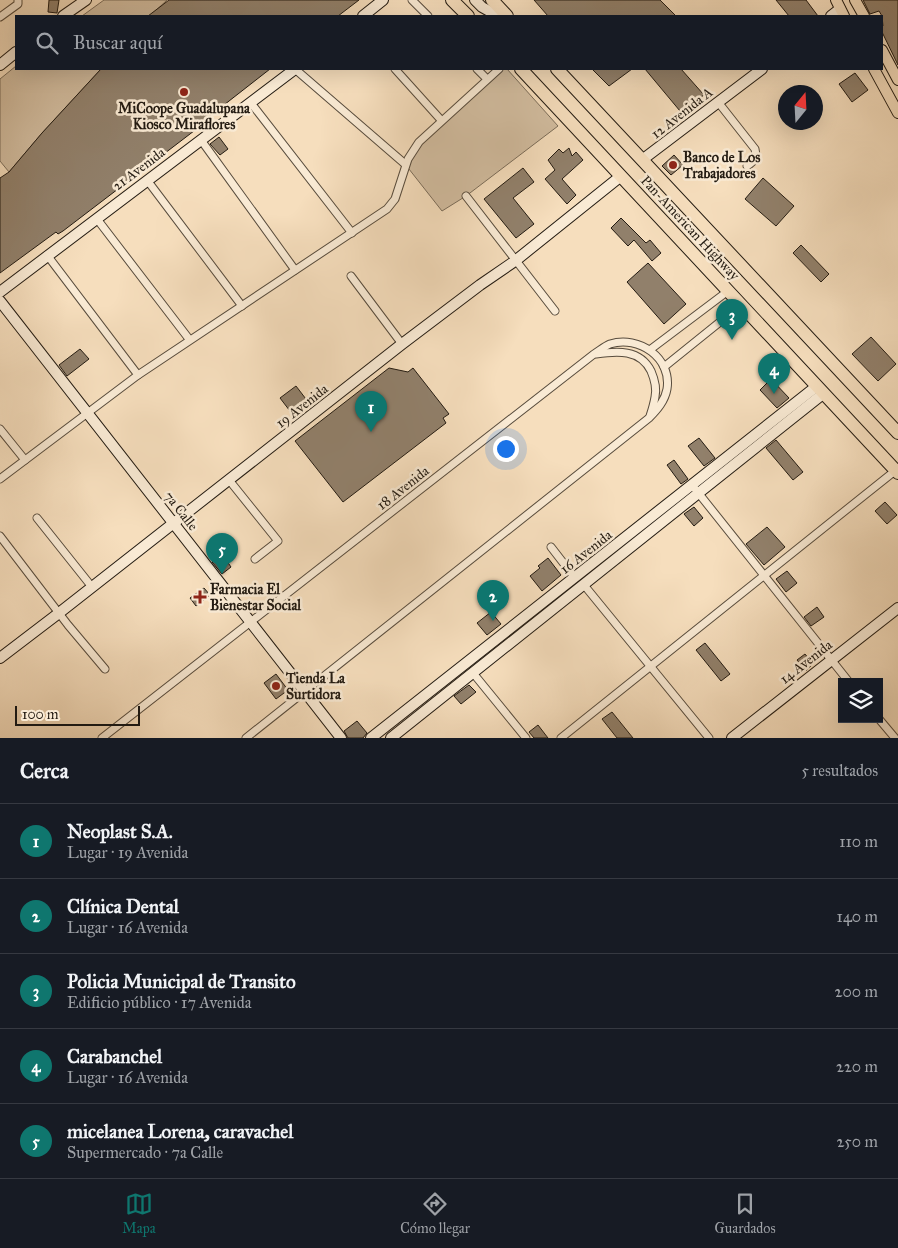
<!DOCTYPE html>
<html lang="es">
<head>
<meta charset="utf-8">
<style>
	body { margin:0; font-family:"IM FELL Great Primer",serif; background:#20242c; color:#f1f3f6 }
	.controls { position:absolute; right:15px; bottom:15px; display:grid; overflow:hidden; border-radius:0px; box-shadow:0 5px 20px #0002 }
	.controls button { width:45px; height:45px; display:grid; place-items:center; padding:0; border:0; border-bottom:1px solid #363941; background:#171b24; color:#f1f3f6; font:25px sans-serif }
	.compass { position:absolute; left:778px; top:85px; width:45px; height:45px; border-radius:50%; background:#171b24; box-shadow:0 5px 20px #0002; rotate:18deg }
	.scale { position:absolute; left:15px; bottom:12px; width:125px; box-sizing:border-box; padding-left:5px; border:2px solid #231b12; border-top:0; font-size:14px; line-height:18px; white-space:nowrap; color:#231b12; -webkit-text-stroke:4px #f9ead4; paint-order:stroke }
	.you { position:absolute; left:505px; top:448px; width:18px; height:18px; margin:-12px; border:4px solid #fff; border-radius:50%; background:#1a73e8; box-shadow:0 0 0 8px #1a73e833 }
	.badge { display:grid; place-items:center; width:32px; height:32px; border-radius:50%; background:#0f766e; color:#fff; font-size:16px; font-weight:700 }
	.pin { position:absolute; translate:-50% -41px; filter:drop-shadow(0 1px 2px #0008) }
	.pin::after { content:''; position:absolute; top:26px; width:18px; height:15px; background:inherit; clip-path:polygon(0 0,100% 0,50% 100%) }
	.list { margin:0; padding:0; list-style:none }
	h2 { display:flex; justify-content:space-between; align-items:center; height:65px; margin:0; padding:0 20px; font-size:21px }
	h2 small { font-size:16px; font-weight:400; color:#9ea1a6 }
	.list li { display:grid; grid-template-columns:32px 1fr auto; gap:15px; align-items:center; box-sizing:border-box; height:75px; padding:0 20px; border-top:1px solid #363941 }
	.list b { display:block; font-size:19px; white-space:nowrap }
	.list p { margin:0; font-size:16px; white-space:nowrap; color:#9ea1a6 }
	.list em { font-size:16px; font-style:normal; color:#9ea1a6 }
	.icon { flex:none; width:28px; height:28px; fill:none; stroke:currentColor; stroke-width:2; stroke-linecap:round; stroke-linejoin:round }
	.map { position:relative; flex:none; width:898px; height:738px; overflow:hidden }
	.search { position:absolute; background:#171b24; box-shadow:0 5px 20px #0002; left:15px; right:15px; top:15px; height:55px; display:flex; align-items:center; gap:12px; box-sizing:border-box; padding:0 18px; border-radius:0px; color:#9ea1a6; font-size:19px }
	.sheet { height:440px; background:#171b24 }
	nav { display:flex; justify-content:space-around; align-items:center; box-sizing:border-box; height:70px; border-top:1px solid #363941; background:#171b24; font-size:14px; color:#9ea1a6 }
	nav a { display:grid; justify-items:center; gap:2px }
	nav .on { color:#0f766e }
	.map>svg:first-child { display:block }
	.green { fill:#d2bda0; stroke:#7a6c59 }
	.building { fill:#91806b; stroke:#231b12 }
	.lines { fill:none; stroke-linecap:round; stroke-linejoin:round }
	.street-casing { stroke:#584c3d; stroke-width:9 }
	.secondary-casing { stroke:#231b12; stroke-width:12 }
	.primary-casing { stroke:#231b12; stroke-width:12 }
	.highway-casing { stroke:#231b12; stroke-width:14 }
	.street { stroke:#f9ead4; stroke-width:7 }
	.secondary { stroke:#f9ead4; stroke-width:10 }
	.primary { stroke:#f6debd; stroke-width:10 }
	.highway { stroke:#f6debd; stroke-width:12 }
	.poi-dot { fill:#8f2418; stroke:#f9ead4; stroke-width:2 }
	.labels { text-anchor:middle; dominant-baseline:central; stroke-width:5; stroke-linejoin:round; paint-order:stroke }
	.poi-label { font-size:14px; font-weight:bold; fill:#231b12; stroke:#f9ead4; text-anchor:start }
	.street-label { font-size:14px; fill:#231b12; stroke:#f9ead4 }
</style>
</head>
<body>
<div class="map">
<svg width="898" height="738" viewBox="0 0 898 738">
	<rect width="100%" height="100%" fill="#f6debd"/>
	<filter id="stains"><feTurbulence type="fractalNoise" baseFrequency=".004" numOctaves="4"/><feColorMatrix values="0 0 0 0 .2 0 0 0 0 .09 0 0 0 0 .02 0 0 0 .5 -.17"/></filter>
	<radialGradient id="worn" r=".72"><stop offset=".6" stop-color="#630" stop-opacity="0"/><stop offset="1" stop-color="#630" stop-opacity=".3"/></radialGradient>
	<g class="green">
		<path d="M104 0H167L150 16H82Z"/>
		<path d="M16 66V69H101L42 133 9 172 0 161V79Z"/>
		<path d="M499 69H507L558 126 466 196 442 211 405 164 412 151Z"/>
	</g>
	<g class="building">
		<path d="M49 0H59L57 13 48 12Z"/>
		<path d="M169 0H359L338 16H148Z"/>
		<path d="M534 0H660L676 16H548Z"/>
		<path d="M776 0H806L818 16H789Z"/>
		<path d="M863 0H898V65L882 32V26H883L882 16 879 11 870 14Z"/>
		<path d="M101 69H270L206 119 207 121 63 231 58 234 56 232 0 273V178L9 172 42 133Z"/>
		<path d="M592 69H632L609 86Z"/>
		<path d="M645 69H681L704 95 680 111Z"/>
		<path d="M855 73 868 90 852 102 839 84Z"/>
		<path d="M219 137 228 149 220 155 210 144Z"/>
		<path d="M569 148 572 156 576 152 583 160 562 179 576 195 567 204 545 179 555 170 548 160 559 149 563 153Z"/>
		<path d="M674 155 683 165 671 175 662 166Z"/>
		<path d="M523 168 534 182 513 198 534 224 516 238 484 199Z"/>
		<path d="M763 178 794 206 776 226 745 199Z"/>
		<path d="M621 218 646 243 650 240 661 253 652 261 634 240 628 246 611 228Z"/>
		<path d="M801 245 829 274 821 282 793 253Z"/>
		<path d="M648 263 686 304 664 324 627 282Z"/>
		<path d="M871 337 896 364 878 381 852 354Z"/>
		<path d="M80 349 89 359 67 376 59 365Z"/>
		<path d="M389 368 408 372 413 368 449 414 443 418 446 423 343 502 295 441Z"/>
		<path d="M771 379 789 398 777 408 760 390Z"/>
		<path d="M296 386 309 403 293 415 280 398Z"/>
		<path d="M699 438 715 458 704 466 688 446Z"/>
		<path d="M776 440 803 472 793 480 766 448Z"/>
		<path d="M674 460 688 479 681 484 667 465Z"/>
		<path d="M885 502 897 515 887 524 875 511Z"/>
		<path d="M694 507 703 518 694 526 684 514Z"/>
		<path d="M767 527 785 547 764 565 746 544Z"/>
		<path d="M222 554 231 567 222 574 212 562Z"/>
		<path d="M548 558 561 575 542 591 530 576 540 568 538 566Z"/>
		<path d="M787 571 797 583 786 592 776 579Z"/>
		<path d="M204 588 210 595 196 606 190 598Z"/>
		<path d="M817 607 824 617 811 626 804 617Z"/>
		<path d="M491 612 501 624 487 635 477 623Z"/>
		<path d="M705 643 730 674 721 681 696 650Z"/>
		<path d="M805 654 813 664 806 671 797 660Z"/>
		<path d="M276 674 288 690 276 699 264 683Z"/>
		<path d="M469 685 476 692 461 704 454 696Z"/>
		<path d="M612 712 633 738H617L602 719Z"/>
		<path d="M357 721 367 733 363 738H348L344 731Z"/>
		<path d="M538 725 548 738H534L529 732Z"/>
	</g>
	<g class="lines">
		<g class="street-casing">
			<g id="street">
				<path d="M412 0 428 16"/>
				<path d="M0 17 18 4V0"/>
				<path d="M295 69 405 164"/>
				<path d="M395 69 441 120"/>
				<path d="M477 69 487 79"/>
				<path d="M718 102 755 149C757 158 755 161 747 166"/>
				<path d="M251 103 352 233"/>
				<path d="M201 140 295 270"/>
				<path d="M147 180 242 306"/>
				<path d="M466 196 555 311"/>
				<path d="M97 219 189 339"/>
				<path d="M47 255 138 375"/>
				<path d="M351 276 402 344"/>
				<path d="M651 349 728 291"/>
				<path d="M596 354C617 351 640 349 651 371 654 378 657 388 655 397 654 403 652 410 650 416"/>
				<path d="M664 367 741 305"/>
				<path d="M0 429 25 460"/>
				<path d="M0 479 138 375 387 209 395 199 408 159 419 142 499 69"/>
				<path d="M229 480 278 541 255 559"/>
				<path d="M692 485 849 682"/>
				<path d="M37 518 92 587"/>
				<path d="M0 536 68 625 105 669"/>
				<path d="M551 547 575 578"/>
				<path d="M584 585 709 738"/>
				<path d="M473 673 526 738"/>
				<path d="M879 719 895 738"/>
				<path d="M102 738 594 354C599 351 605 346 610 344 639 335 672 358 667 389 665 401 657 410 649 418L246 738"/>
				<path d="M561 738 896 470"/>
			</g>
		</g>
		<g class="secondary-casing">
			<g id="secondary">
				<path d="M475 0 482 7 498 16"/>
				<path d="M63 16 86 0"/>
				<path d="M363 16 383 0"/>
				<path d="M831 16 840 9"/>
				<path d="M0 65 16 52"/>
				<path d="M642 160 762 69"/>
				<path d="M0 292 295 69"/>
				<path d="M0 301 341 738"/>
				<path d="M0 658 59 613 402 344 480 285 515 261 621 176"/>
				<path d="M371 738 817 386"/>
				<path d="M391 738 824 393"/>
				<path d="M732 738 898 608"/>
			</g>
		</g>
		<g class="primary-casing">
			<g id="primary">
				<path d="M836 0 844 16"/>
				<path d="M855 0 864 16"/>
				<path d="M882 50 898 80"/>
				<path d="M874 69 898 113"/>
			</g>
		</g>
		<g class="highway-casing">
			<g id="highway">
				<path d="M452 0 468 16"/>
				<path d="M492 0 507 16"/>
				<path d="M521 69 898 473"/>
				<path d="M557 69 898 433"/>
			</g>
		</g>
		<use href="#street" class="street"/>
		<use href="#secondary" class="secondary"/>
		<use href="#primary" class="primary"/>
		<use href="#highway" class="highway"/>
	</g>
	<g class="poi-dot">
		<circle cx="184" cy="92" r="5"/>
		<circle cx="673" cy="165" r="5"/>
		<path d="M197.5 589.5h5v5h5v5h-5v5h-5v-5h-5v-5h5z"/>
		<circle cx="276" cy="686" r="5"/>
	</g>
	<g class="labels">
		<g class="poi-label">
			<text x="184" y="108" text-anchor="middle">MiCoope Guadalupana<tspan x="184" dy="16">Kiosco Miraflores</tspan></text>
			<text x="683" y="157">Banco de Los<tspan x="683" dy="16">Trabajadores</tspan></text>
			<text x="210" y="589">Farmacia El<tspan x="210" dy="16">Bienestar Social</tspan></text>
			<text x="286" y="678">Tienda La<tspan x="286" dy="16">Surtidora</tspan></text>
		</g>
		<g class="street-label">
			<text transform="translate(682 113) rotate(-38)">12 Avenida A</text>
			<text transform="translate(139 169) rotate(-37)">21 Avenida</text>
			<text transform="translate(690 228) rotate(47)">Pan-American Highway</text>
			<text transform="translate(302 406) rotate(-38)">19 Avenida</text>
			<text transform="translate(403 488) rotate(-38)">18 Avenida</text>
			<text transform="translate(181 511) rotate(52)">7a Calle</text>
			<text transform="translate(586 552) rotate(-38)">16 Avenida</text>
			<text transform="translate(806 662) rotate(-38)">14 Avenida</text>
		</g>
	</g>
	<rect width="100%" height="100%" filter="url(#stains)"/>
	<rect width="100%" height="100%" fill="url(#worn)"/>
</svg>
<div class="controls">
<button><svg class="icon" aria-label="layers" viewBox="0 0 24 24"><path d="M12 4l9 5-9 5-9-5zM3 14l9 5 9-5"/></svg></button>
</div>
<svg class="compass" viewBox="-18 -18 36 36"><path d="M0-13l5 13h-10z" fill="#e53935"/><path d="M0 13l5-13h-10z" fill="#9ea1a6"/></svg>
<div class="scale">100 m</div>
<div class="you"></div>
<div class="pin badge" style="left:371px;top:432px">1</div>
<div class="pin badge" style="left:493px;top:621px">2</div>
<div class="pin badge" style="left:732px;top:340px">3</div>
<div class="pin badge" style="left:774px;top:394px">4</div>
<div class="pin badge" style="left:222px;top:574px">5</div>
<div class="search"><svg class="icon" aria-label="search" viewBox="0 0 24 24"><circle cx="10" cy="10" r="6"/><path d="M15 15l6 6"/></svg>Buscar aquí</div>
</div>
<section class="sheet">
<h2>Cerca<small>5 resultados</small></h2>
<ul class="list">
<li><span class="badge">1</span><div><b>Neoplast S.A.</b><p>Lugar · 19 Avenida</p></div><em>110 m</em></li>
<li><span class="badge">2</span><div><b>Clínica Dental</b><p>Lugar · 16 Avenida</p></div><em>140 m</em></li>
<li><span class="badge">3</span><div><b>Policia Municipal de Transito</b><p>Edificio público · 17 Avenida</p></div><em>200 m</em></li>
<li><span class="badge">4</span><div><b>Carabanchel</b><p>Lugar · 16 Avenida</p></div><em>220 m</em></li>
<li><span class="badge">5</span><div><b>micelanea Lorena, caravachel</b><p>Supermercado · 7a Calle</p></div><em>250 m</em></li>
</ul>
</section>
<nav>
<a class="on"><svg class="icon" aria-label="map" viewBox="0 0 24 24"><path d="M3 6l6-2 6 2 6-2v14l-6 2-6-2-6 2zM9 4v14M15 6v14"/></svg>Mapa</a>
<a><svg class="icon" aria-label="directions" viewBox="0 0 24 24"><path d="M12 3l9 9-9 9-9-9zM9 14v-3h6M13 9l2 2-2 2"/></svg>Cómo llegar</a>
<a><svg class="icon" aria-label="saved" viewBox="0 0 24 24"><path d="M7 4h10v16l-5-4-5 4z"/></svg>Guardados</a>
</nav>
</body>
</html>
